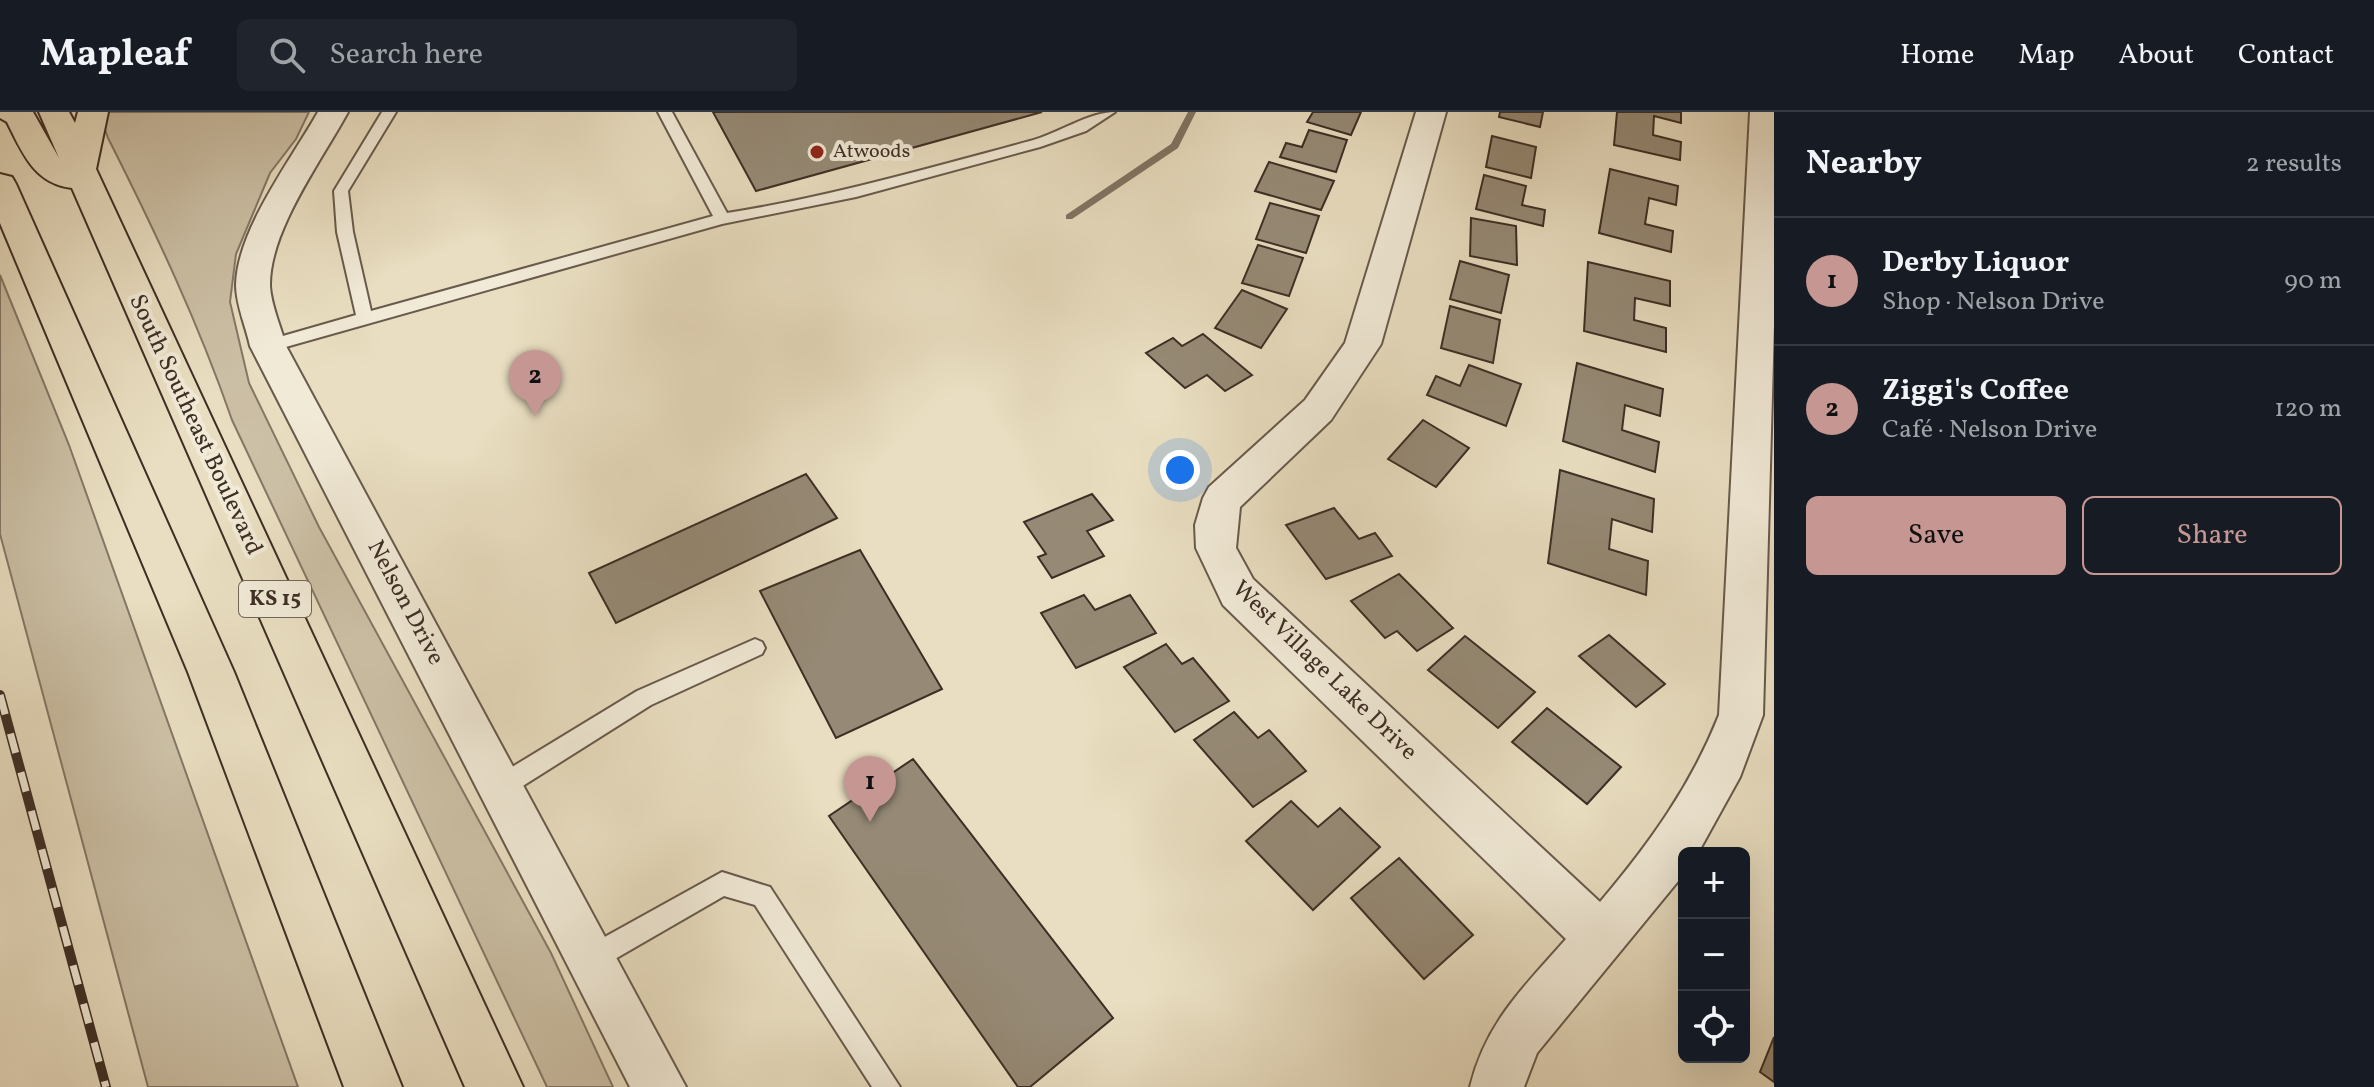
<!DOCTYPE html>
<html lang="en">
<head>
<meta charset="utf-8">
<style>
	body { margin:0; font-family:Vollkorn,serif; background:#20242c; color:#f1f3f6 }
	.controls { position:absolute; right:24px; bottom:24px; display:grid; overflow:hidden; border-radius:12px; box-shadow:0 8px 32px #0002 }
	.controls button { width:72px; height:72px; display:grid; place-items:center; padding:0; border:0; border-bottom:2px solid #363941; background:#171b24; color:#f1f3f6; font:40px sans-serif }
	.you { position:absolute; left:1180px; top:358px; width:28px; height:28px; margin:-20px; border:6px solid #fff; border-radius:50%; background:#1a73e8; box-shadow:0 0 0 12px #1a73e833 }
	.badge { display:grid; place-items:center; width:52px; height:52px; border-radius:50%; background:#c59692; color:#111; font-size:26px; font-weight:700 }
	.pin { position:absolute; translate:-50% -66px; filter:drop-shadow(0 2px 4px #0008) }
	.pin::after { content:''; position:absolute; top:42px; width:28px; height:24px; background:inherit; clip-path:polygon(0 0,100% 0,50% 100%) }
	.list { margin:0; padding:0; list-style:none }
	h2 { display:flex; justify-content:space-between; align-items:center; height:104px; margin:0; padding:0 32px; font-size:34px }
	h2 small { font-size:26px; font-weight:400; color:#9ea1a6 }
	.list li { display:grid; grid-template-columns:52px 1fr auto; gap:24px; align-items:center; box-sizing:border-box; height:128px; padding:0 32px; border-top:2px solid #363941 }
	.list b { display:block; font-size:30px; white-space:nowrap }
	.list p { margin:0; font-size:26px; white-space:nowrap; color:#9ea1a6 }
	.list em { font-size:26px; font-style:normal; color:#9ea1a6 }
	.actions { display:flex; gap:16px; padding:24px 32px }
	.actions a { flex:1; padding:18px 0; border:2px solid #c59692; border-radius:12px; text-align:center; font-size:28px; color:#c59692 }
	.actions .main { background:#c59692; color:#111 }
	.icon { flex:none; width:44px; height:44px; fill:none; stroke:currentColor; stroke-width:2; stroke-linecap:round; stroke-linejoin:round }
	.map { position:relative; flex:none; width:1774px; height:975px; overflow:hidden }
	header { display:flex; align-items:center; gap:48px; box-sizing:border-box; height:112px; padding:0 40px; background:#171b24; border-bottom:2px solid #363941 }
	header strong { font-size:38px }
	nav { display:flex; gap:44px; margin-inline-start:auto; font-size:28px }
	.search { width:560px; height:72px; background:#20242c; display:flex; align-items:center; gap:20px; box-sizing:border-box; padding:0 28px; border-radius:12px; color:#9ea1a6; font-size:30px }
	main { display:flex }
	aside { flex:1; background:#171b24 }
	.map>svg:first-child { display:block }
	.green { fill:#ccc0a6; stroke:#847766; stroke-width:2 }
	.lines { fill:none; stroke-linecap:round; stroke-linejoin:round }
	.stream { fill:#817463; fill-rule:evenodd }
	.building { fill:#968a76; stroke:#3d2e25; stroke-width:2 }
	.lane-casing { stroke:#685a4c; stroke-width:4 }
	.street-casing { stroke:#685a4c; stroke-width:4 }
	.primary-casing { stroke:#3d2e25; stroke-width:4 }
	.lane { fill:#f1ead7; fill-rule:evenodd }
	.street { fill:#f1ead7; fill-rule:evenodd }
	.primary { fill:#e9dec1; fill-rule:evenodd }
	.rail-casing { stroke:#3d2e25; stroke-width:10 }
	.rail { stroke:#f1ead7; stroke-width:7; stroke-dasharray:20; stroke-linecap:butt }
	.poi-dot { fill:#8f2418; stroke:#f1ead7; stroke-width:3 }
	.labels { text-anchor:middle; dominant-baseline:central; stroke-width:8; stroke-linejoin:round; paint-order:stroke }
	.far-poi-label { font-size:20px; fill:#3d2e25; stroke:#f1ead7; text-anchor:start }
	.shield { fill:#f1ead7; stroke:#73665a; stroke-width:2 }
	.shield-label { font-size:22px; font-weight:bold; fill:#3d2e25 }
	.street-label { font-size:24px; fill:#3d2e25; stroke:#f1ead7 }
</style>
</head>
<body>
<header>
<strong>Mapleaf</strong>
<div class="search"><svg class="icon" aria-label="search" viewBox="0 0 24 24"><circle cx="10" cy="10" r="6"/><path d="M15 15l6 6"/></svg>Search here</div>
<nav><a>Home</a><a>Map</a><a>About</a><a>Contact</a></nav>
</header>
<main>
<div class="map">
<svg width="1774" height="975" viewBox="0 0 1774 975">
	<rect width="100%" height="100%" fill="#e9dec1"/>
	<filter id="stains"><feTurbulence type="fractalNoise" baseFrequency=".0025" numOctaves="4"/><feColorMatrix values="0 0 0 0 .2 0 0 0 0 .09 0 0 0 0 .02 0 0 0 .5 -.17"/></filter>
	<radialGradient id="worn" r=".72"><stop offset=".6" stop-color="#630" stop-opacity="0"/><stop offset="1" stop-color="#630" stop-opacity=".3"/></radialGradient>
	<g class="green">
		<path d="M106 0H309L296 27 270 61 236 142 230 190 249 271 319 415 551 841 613 975H547L232 308C198 210 155 119 108 26L102 9Z"/>
		<path d="M0 163 69 333 298 975H148L0 422Z"/>
	</g>
	<g class="lines">
		<path class="stream" d="M1188 0H1196L1178 36 1072 107H1066V103L1171 32Z"/>
	</g>
	<g class="building">
		<path d="M713 0H1042L756 79Z"/>
		<path d="M1313 0H1361L1351 23 1307 10Z"/>
		<path d="M1500 0H1543L1540 15 1499 5Z"/>
		<path d="M1617 0H1681V11L1654 4 1653 23 1681 30 1680 48 1614 33Z"/>
		<path d="M1309 18 1347 28 1336 60 1280 45 1286 31 1302 35Z"/>
		<path d="M1492 24 1536 35 1531 66 1486 55Z"/>
		<path d="M1269 50 1334 69 1321 98 1255 79Z"/>
		<path d="M1610 57 1678 74 1676 93 1649 86 1645 112 1673 119 1671 140 1599 121Z"/>
		<path d="M1484 63 1526 74 1522 93 1545 98 1543 114 1476 97Z"/>
		<path d="M1270 91 1319 104 1306 141 1256 127Z"/>
		<path d="M1471 106 1516 114 1517 153 1470 144Z"/>
		<path d="M1258 133 1303 146 1289 184 1242 171Z"/>
		<path d="M1460 149 1509 163 1501 201 1450 187Z"/>
		<path d="M1588 150 1670 169V194L1635 186 1634 208 1666 216V240L1584 219Z"/>
		<path d="M1242 178 1287 197 1261 236 1215 216Z"/>
		<path d="M1450 194 1500 208 1493 251 1441 236Z"/>
		<path d="M1203 222 1252 263 1225 279 1207 263 1185 276 1146 241 1173 226 1182 234Z"/>
		<path d="M1577 251 1663 277 1660 304 1625 293 1622 318 1659 330 1655 360 1563 329Z"/>
		<path d="M1469 253 1521 272 1506 314 1427 283 1436 264 1460 274Z"/>
		<path d="M1423 308 1469 336 1436 375 1388 347Z"/>
		<path d="M1560 358 1654 387 1652 420 1612 407 1609 437 1648 449 1646 483 1548 451Z"/>
		<path d="M806 362 837 406 616 511 589 461Z"/>
		<path d="M1092 382 1113 408 1087 419 1104 444 1052 466 1038 445 1046 442 1024 410Z"/>
		<path d="M1334 396 1359 427 1375 421 1392 444 1326 467 1286 413Z"/>
		<path d="M860 438 942 577 836 626 760 479Z"/>
		<path d="M1399 462 1453 516 1417 539 1397 519 1385 526 1351 489Z"/>
		<path d="M1084 483 1095 498 1130 483 1156 521 1076 556 1041 501Z"/>
		<path d="M1609 523 1665 572 1636 595 1579 544Z"/>
		<path d="M1465 524 1535 580 1498 616 1428 558Z"/>
		<path d="M1166 532 1182 552 1193 546 1229 589 1175 620 1124 555Z"/>
		<path d="M1547 596 1621 655 1587 692 1512 630Z"/>
		<path d="M1234 600 1258 626 1269 618 1306 659 1253 695 1194 628Z"/>
		<path d="M913 647 1113 906 1030 975H1018L829 704Z"/>
		<path d="M1291 689 1318 715 1340 696 1380 735 1313 798 1246 729Z"/>
		<path d="M1399 746 1473 823 1424 867 1351 786Z"/>
		<path d="M1774 925V970L1760 960Z"/>
	</g>
	<g class="lines">
		<g class="lane-casing">
			<g id="lane">
				<path d="M382 0H396L348 79 353 120 371 199 713 104 658 0H672L727 101C829 85 929 56 1030 29 1057 22 1089 0 1115 0L1086 19 1040 35 856 85 722 112 268 240 262 238V230L356 203 337 120 334 79Z"/>
				<path d="M755 527 762 530 765 536 762 542 651 593 510 682 502 685 494 682 491 674 494 666 637 579Z"/>
				<path d="M722 760 770 775 900 975H872L755 793 724 784 601 855 592 858 583 855 580 846 583 837Z"/>
			</g>
		</g>
		<g class="street-casing">
			<g id="street">
				<path d="M318 0H348C322 48 269 119 270 174 271 193 281 215 286 234L686 975H630L250 234C246 215 236 193 236 173 237 118 291 48 318 0Z"/>
				<path d="M1416 0H1446L1381 232 1331 308 1240 395 1236 436 1253 467 1600 790C1649 732 1691 674 1719 603L1750 0H1774V213L1763 603 1740 665 1698 741H1684V762L1537 941 1524 975H1470C1486 910 1523 876 1566 827L1223 493 1196 436 1195 413 1203 386 1209 375 1305 288 1345 231Z"/>
			</g>
		</g>
		<g class="primary-casing">
			<g id="primary">
				<path d="M0 0H33L59 46 39 0H69L75 11 78 0H108L96 57 523 975H465L72 76C34 72 22 40 7 10L0 6Z"/>
				<path d="M0 62 12 65 16 72 234 560 402 975H344L188 560 0 111Z"/>
			</g>
		</g>
		<use href="#lane" class="lane"/>
		<use href="#street" class="street"/>
		<use href="#primary" class="primary"/>
		<g class="rail-casing">
			<path id="rail" d="M0 583 106 975"/>
		</g>
		<use href="#rail" class="rail"/>
	</g>
	<circle class="poi-dot" cx="817" cy="40" r="8"/>
	<g class="labels">
		<g class="far-poi-label">
			<text x="833" y="40">Atwoods</text>
		</g>
		<rect class="shield" x="239" y="469" width="72" height="36" rx="6"/>
		<g class="shield-label">
			<text x="275" y="487">KS 15</text>
		</g>
		<g class="street-label">
			<text transform="translate(195 313) rotate(65)">South Southeast Boulevard</text>
			<text transform="translate(405 491) rotate(62)">Nelson Drive</text>
			<text transform="translate(1324 559) rotate(44)">West Village Lake Drive</text>
		</g>
	</g>
	<rect width="100%" height="100%" filter="url(#stains)"/>
	<rect width="100%" height="100%" fill="url(#worn)"/>
</svg>
<div class="controls">
<button>+</button>
<button>−</button>
<button><svg class="icon" aria-label="locate" viewBox="0 0 24 24"><circle cx="12" cy="12" r="6"/><path d="M12 2v4M12 18v4M2 12h4M18 12h4"/></svg></button>
</div>
<div class="you"></div>
<div class="pin badge" style="left:870px;top:710px">1</div>
<div class="pin badge" style="left:535px;top:304px">2</div>
</div>
<aside>
<h2>Nearby<small>2 results</small></h2>
<ul class="list">
<li><span class="badge">1</span><div><b>Derby Liquor</b><p>Shop · Nelson Drive</p></div><em>90 m</em></li>
<li><span class="badge">2</span><div><b>Ziggi's Coffee</b><p>Café · Nelson Drive</p></div><em>120 m</em></li>
</ul>
<div class="actions"><a class="main">Save</a><a>Share</a></div>
</aside>
</main>
</body>
</html>
